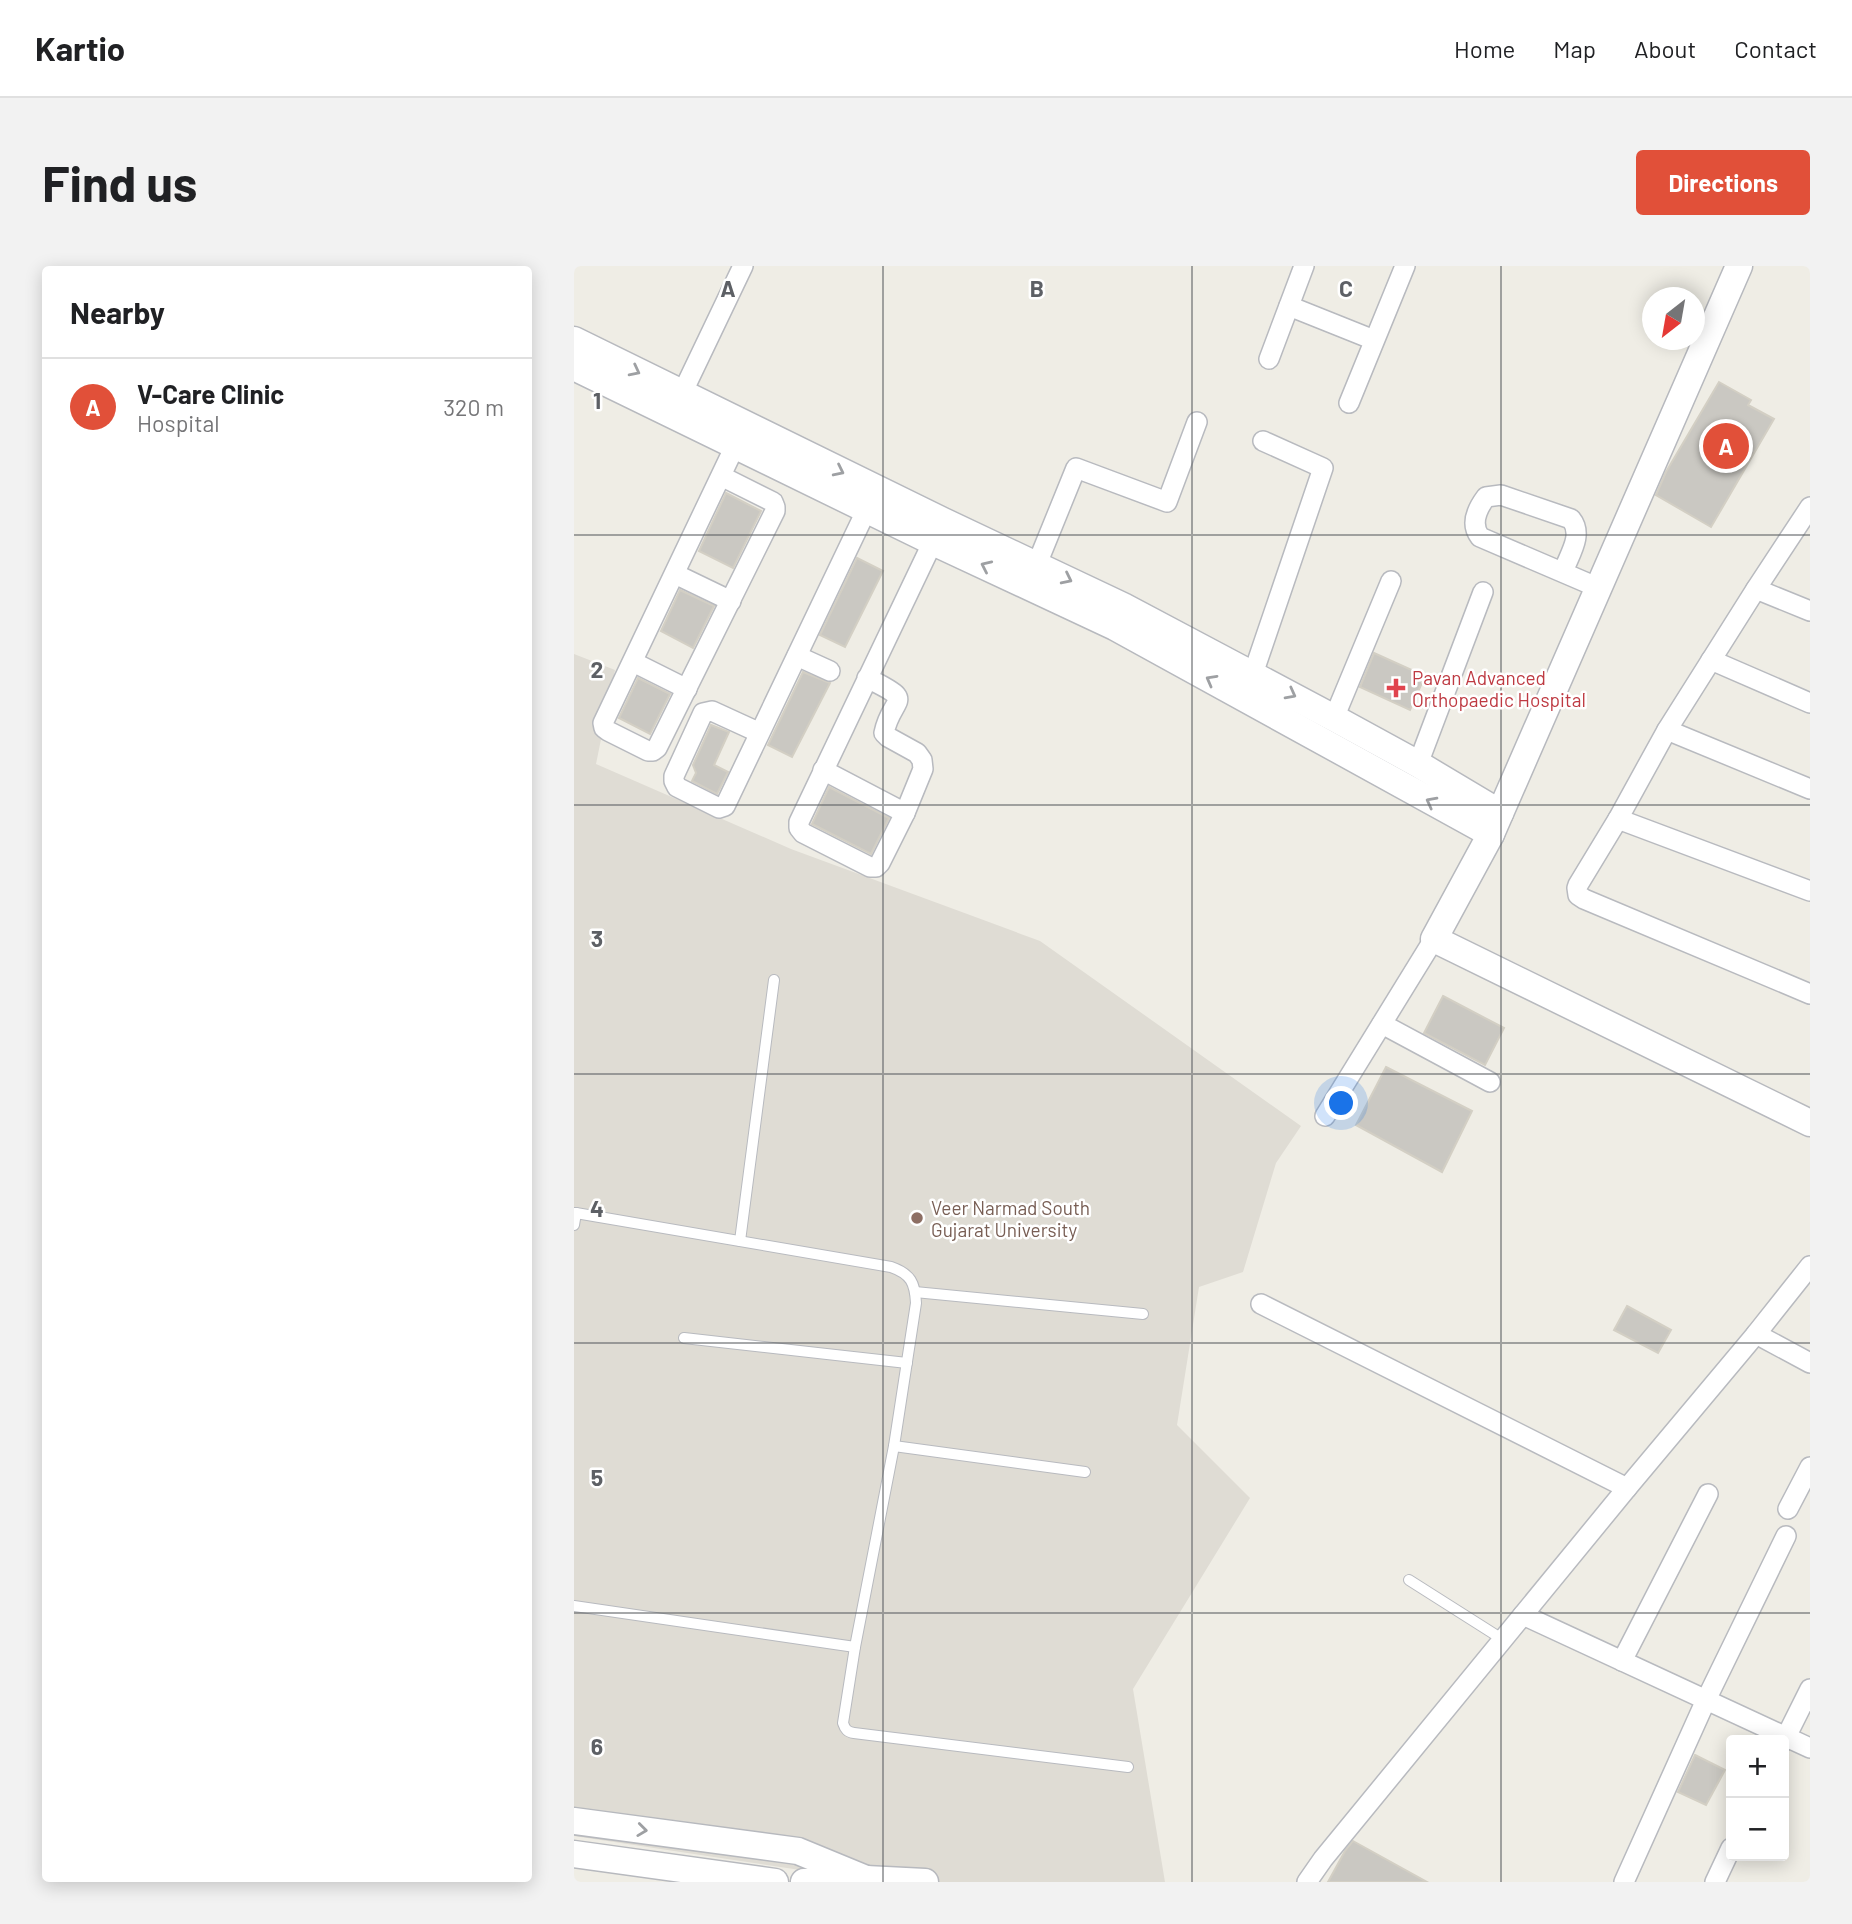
<!DOCTYPE html>
<html lang="en">
<head>
<meta charset="utf-8">
<style>
	body { margin:0; font-family:Barlow,sans-serif; background:#f2f2f2; color:#202124 }
	.controls { position:absolute; right:21px; bottom:21px; display:grid; overflow:hidden; border-radius:7px; box-shadow:0 4px 18px #0003 }
	.controls button { width:63px; height:63px; display:grid; place-items:center; padding:0; border:0; border-bottom:2px solid #e0e0e0; background:#fff; color:#202124; font:35px sans-serif }
	.compass { position:absolute; left:1068px; top:21px; width:63px; height:63px; border-radius:50%; background:#fff; box-shadow:0 4px 18px #0003; rotate:211deg }
	.you { position:absolute; left:768px; top:838px; width:24px; height:24px; margin:-18px; border:5px solid #fff; border-radius:50%; background:#1a73e8; box-shadow:0 0 0 10px #1a73e833 }
	.badge { display:grid; place-items:center; width:46px; height:46px; border-radius:50%; background:#e15039; color:#fff; font-size:23px; font-weight:700 }
	.pin { position:absolute; translate:-50% -50%; border:4px solid #fff; box-shadow:0 2px 7px #0006 }
	.list { margin:0; padding:0; list-style:none }
	h2 { display:flex; justify-content:space-between; align-items:center; height:91px; margin:0; padding:0 28px; font-size:30px }
	h2 small { font-size:23px; font-weight:400; color:#757577 }
	.list li { display:grid; grid-template-columns:46px 1fr auto; gap:21px; align-items:center; box-sizing:border-box; height:98px; padding:0 28px; border-top:2px solid #e0e0e0 }
	.list b { display:block; font-size:26px; white-space:nowrap }
	.list p { margin:0; font-size:23px; white-space:nowrap; color:#757577 }
	.list em { font-size:23px; font-style:normal; color:#757577 }
	.map { position:relative; flex:none; width:1236px; height:1616px; overflow:hidden; border-radius:7px }
	header { display:flex; align-items:center; gap:42px; box-sizing:border-box; height:98px; padding:0 35px; background:#fff; border-bottom:2px solid #e0e0e0 }
	header strong { font-size:33px }
	nav { display:flex; gap:38px; margin-inline-start:auto; font-size:24px }
	.intro { display:flex; align-items:center; justify-content:space-between; box-sizing:border-box; height:168px; padding:0 42px }
	h1 { margin:0; font-size:49px }
	.button { padding:18px 32px; border-radius:7px; background:#e15039; color:#fff; font-size:24px; font-weight:700 }
	main { display:flex; gap:42px; padding:0 42px }
	aside { flex:1; background:#fff; border-radius:7px; box-shadow:0 4px 18px #0003 }
	.map>svg:first-child { display:block }
	.education { fill:#dfdcd4 }
	.building { fill:#cac8c2; stroke:#d3cfc4; stroke-width:2 }
	.lines { fill:none; stroke-linecap:round; stroke-linejoin:round }
	.lane-casing { stroke:#b8babf; stroke-width:12 }
	.street-casing { stroke:#b8babf; stroke-width:22 }
	.secondary-casing { stroke:#b7b9be; stroke-width:29 }
	.lane { stroke:#fff; stroke-width:10 }
	.street { stroke:#fff; stroke-width:19 }
	.secondary { stroke:#fff; stroke-width:26 }
	.oneway { stroke:#9ea0a3 }
	.grid { fill:none; stroke:#5d6065; stroke-width:2; stroke-opacity:0.55 }
	.health-dot { fill:#e0444e; stroke:#fff; stroke-width:2.5 }
	.education-dot { fill:#8d6e63; stroke:#fff; stroke-width:2.5 }
	.labels { text-anchor:middle; dominant-baseline:central; stroke-width:5; stroke-linejoin:round; paint-order:stroke }
	.health-label { font-size:19px; fill:#be3a42; stroke:#fff; text-anchor:start }
	.education-label { font-size:19px; fill:#785e54; stroke:#fff; text-anchor:start }
	.grid-label { font-size:23px; text-anchor:middle; font-weight:bold; fill:#5d6065; stroke:#fff; stroke-width:5; stroke-linejoin:round; paint-order:stroke }
</style>
</head>
<body>
<header>
<strong>Kartio</strong>
<nav><a>Home</a><a>Map</a><a>About</a><a>Contact</a></nav>
</header>
<div class="intro"><h1>Find us</h1><a class="button">Directions</a></div>
<main>
<aside>
<h2>Nearby<small></small></h2>
<ul class="list">
<li><span class="badge">A</span><div><b>V-Care Clinic</b><p>Hospital</p></div><em>320 m</em></li>
</ul>
</aside>
<div class="map">
<svg width="1236" height="1616" viewBox="0 0 1236 1616">
	<rect width="100%" height="100%" fill="#efede5"/>
	<path class="education" d="M0 388 41 404 22 498 217 583 466 675 727 860 702 897 669 1006 625 1021 603 1159 676 1232 559 1423 591 1616H306L0 1570Z"/>
	<g class="building">
		<path d="M1145 116 1177 134 1174 139 1200 153 1137 261 1082 229 1092 206Z"/>
		<path d="M152 227 187 245 159 302 125 285Z"/>
		<path d="M283 292 309 305 271 381 246 369Z"/>
		<path d="M106 324 140 340 119 382 87 365Z"/>
		<path d="M800 387 851 410 836 444 786 421Z"/>
		<path d="M229 406 256 417 218 491 194 479Z"/>
		<path d="M64 412 96 428 76 468 45 452Z"/>
		<path d="M137 459 155 466 140 499 154 506 143 528 118 515 122 507 119 499Z"/>
		<path d="M255 521 315 552 297 588 238 558Z"/>
		<path d="M869 730 930 762 911 799 850 767Z"/>
		<path d="M812 801 898 845 868 906 782 859Z"/>
		<path d="M1053 1040 1097 1064 1084 1087 1040 1064Z"/>
		<path d="M1121 1489 1151 1504 1132 1539 1104 1526Z"/>
		<path d="M779 1575 853 1616H754L771 1585Z"/>
	</g>
	<g class="lines">
		<g class="lane-casing">
			<g id="lane">
				<path d="M0 947H2L0 959"/>
				<path d="M2 947 317 1001C337 1008 341 1017 342 1037L320 1180 281 1381 269 1457C271 1463 273 1466 280 1467L554 1501"/>
				<path d="M166 975 200 714"/>
				<path d="M341 1026 569 1048"/>
				<path d="M110 1072 333 1097"/>
				<path d="M320 1180 511 1206"/>
				<path d="M835 1314 928 1373"/>
				<path d="M0 1340 281 1381"/>
			</g>
		</g>
		<g class="street-casing">
			<g id="street">
				<path d="M715 40 800 74"/>
				<path d="M695 93 730 0"/>
				<path d="M775 137 831 0"/>
				<path d="M103 138 169 0"/>
				<path d="M147 210 199 236 201 241V245L83 482 79 485H74L34 465 30 462 29 457 161 180"/>
				<path d="M1236 241 1182 323 1093 464 1044 553 1236 625"/>
				<path d="M463 298 502 202 593 236 623 156"/>
				<path d="M989 306C995 289 1010 269 997 253L927 229 912 231C903 243 896 258 906 271L1025 322"/>
				<path d="M101 308 157 335"/>
				<path d="M1182 323 1236 345"/>
				<path d="M223 390 256 405"/>
				<path d="M1137 394 1236 437"/>
				<path d="M59 396 113 423"/>
				<path d="M679 408 749 202 689 175"/>
				<path d="M293 412C344 437 318 429 310 467L314 471 343 487 348 494 349 503 331 547 306 597 302 601H296L229 567 225 562V556L364 265"/>
				<path d="M760 452 817 315"/>
				<path d="M1093 464 1236 523"/>
				<path d="M186 467 138 445 129 447 100 510V515L103 521 145 542 151 540 293 243"/>
				<path d="M844 498 909 326"/>
				<path d="M249 504 331 547"/>
				<path d="M1044 553 1004 619 1003 622 1004 629 1010 633 1236 728"/>
				<path d="M808 758 916 816"/>
				<path d="M751 850 860 673"/>
				<path d="M687 1038 1053 1222"/>
				<path d="M1182 1068 1236 1097"/>
				<path d="M1214 1243 1236 1201"/>
				<path d="M949 1349 1236 1482"/>
				<path d="M1048 1395 1134 1228"/>
				<path d="M1210 1475 1236 1423"/>
				<path d="M733 1616 749 1593 1053 1222 1182 1068 1236 1000"/>
				<path d="M1050 1616 1132 1434 1212 1270"/>
				<path d="M1141 1616 1157 1582"/>
			</g>
		</g>
		<g class="secondary-casing">
			<g id="secondary">
				<path d="M1165 0 917 568 860 673 1236 857"/>
				<path d="M0 74 369 255 549 340 760 452 844 498 926 547"/>
				<path d="M0 101 359 276 541 361 917 568"/>
				<path d="M0 1555 224 1585 292 1613"/>
				<path d="M0 1588 201 1616"/>
				<path d="M230 1616 292 1613 351 1616"/>
			</g>
		</g>
		<use href="#lane" class="lane"/>
		<use href="#street" class="street"/>
		<use href="#secondary" class="secondary"/>
	</g>
	<defs><path id="oneway-chevron" d="M-2-3.5L2.5 0L-2 3.5" fill="none" stroke-width="1.6" stroke-linecap="round" stroke-linejoin="round" transform="scale(1.75)"/></defs>
	<g class="oneway">
		<use href="#oneway-chevron" transform="translate(61 105) rotate(27)"/>
		<use href="#oneway-chevron" transform="translate(265 205) rotate(26)"/>
		<use href="#oneway-chevron" transform="translate(412 300) rotate(-155)"/>
		<use href="#oneway-chevron" transform="translate(493 313) rotate(26)"/>
		<use href="#oneway-chevron" transform="translate(637 414) rotate(-151)"/>
		<use href="#oneway-chevron" transform="translate(717 428) rotate(28)"/>
		<use href="#oneway-chevron" transform="translate(857 536) rotate(-152)"/>
		<use href="#oneway-chevron" transform="translate(68 1564) rotate(7)"/>
	</g>
	<path class="grid" d="M309 0V1616M618 0V1616M927 0V1616M0 269H1236M0 539H1236M0 808H1236M0 1077H1236M0 1347H1236"/>
	<path class="health-dot" d="M818.5 411.5h7v7h7v7h-7v7h-7v-7h-7v-7h7z"/>
	<circle class="education-dot" cx="343" cy="952" r="7"/>
	<g class="labels">
		<g class="health-label">
			<text x="838" y="411">Pavan Advanced<tspan x="838" dy="22">Orthopaedic Hospital</tspan></text>
		</g>
		<g class="education-label">
			<text x="357" y="941">Veer Narmad South<tspan x="357" dy="22">Gujarat University</tspan></text>
		</g>
	</g>
	<g class="grid-label">
		<text x="154" y="31">A</text>
		<text x="463" y="31">B</text>
		<text x="772" y="31">C</text>
		<text x="23" y="143">1</text>
		<text x="23" y="412">2</text>
		<text x="23" y="681">3</text>
		<text x="23" y="951">4</text>
		<text x="23" y="1220">5</text>
		<text x="23" y="1489">6</text>
	</g>
</svg>
<div class="controls">
<button>+</button>
<button>−</button>
</div>
<svg class="compass" viewBox="-18 -18 36 36"><path d="M0-13l5 13h-10z" fill="#e53935"/><path d="M0 13l5-13h-10z" fill="#757577"/></svg>
<div class="you"></div>
<div class="pin badge" style="left:1152px;top:180px">A</div>
</div>
</main>
</body>
</html>
